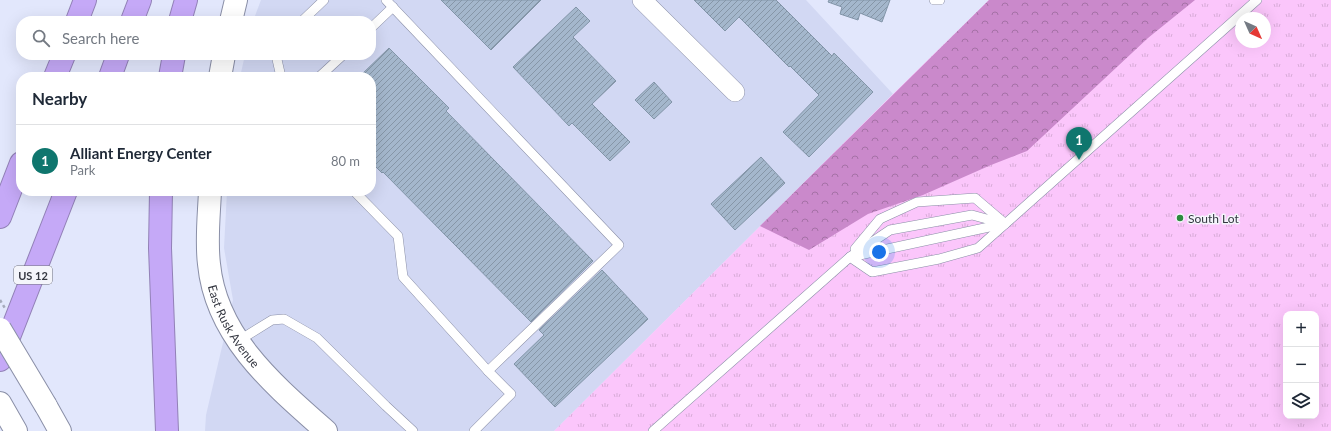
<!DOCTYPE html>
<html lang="en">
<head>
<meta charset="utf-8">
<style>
	body { margin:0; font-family:Lato,sans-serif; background:#f6f6f7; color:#1f2937 }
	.controls { position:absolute; right:12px; bottom:12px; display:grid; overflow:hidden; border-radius:8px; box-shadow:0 4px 16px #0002 }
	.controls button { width:36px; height:36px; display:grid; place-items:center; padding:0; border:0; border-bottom:1px solid #e0e1e3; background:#fff; color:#1f2937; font:20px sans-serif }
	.compass { position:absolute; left:1235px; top:12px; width:36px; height:36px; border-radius:50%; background:#fff; box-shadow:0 4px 16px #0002; rotate:135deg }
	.you { position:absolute; left:879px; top:252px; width:14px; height:14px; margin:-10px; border:3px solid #fff; border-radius:50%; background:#1a73e8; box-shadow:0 0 0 6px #1a73e833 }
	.badge { display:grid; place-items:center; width:26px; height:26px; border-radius:50%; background:#0f766e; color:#fff; font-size:13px; font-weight:700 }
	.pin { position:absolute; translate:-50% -33px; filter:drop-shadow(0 1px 2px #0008) }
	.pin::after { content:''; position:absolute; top:21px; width:14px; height:12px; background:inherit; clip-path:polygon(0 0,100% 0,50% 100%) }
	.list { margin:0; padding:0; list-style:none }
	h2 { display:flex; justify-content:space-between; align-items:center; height:52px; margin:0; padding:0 16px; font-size:17px }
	h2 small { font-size:13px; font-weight:400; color:#747a83 }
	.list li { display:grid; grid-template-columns:26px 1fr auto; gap:12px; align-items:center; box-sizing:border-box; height:72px; padding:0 16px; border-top:1px solid #e0e1e3 }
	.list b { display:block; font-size:15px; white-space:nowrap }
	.list p { margin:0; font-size:13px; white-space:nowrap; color:#747a83 }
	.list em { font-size:13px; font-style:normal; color:#747a83 }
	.icon { flex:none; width:22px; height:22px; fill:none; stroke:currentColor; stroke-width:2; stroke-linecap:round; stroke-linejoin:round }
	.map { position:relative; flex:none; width:1331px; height:431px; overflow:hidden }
	.search { position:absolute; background:#fff; box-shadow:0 4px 16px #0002; left:16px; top:16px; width:360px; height:44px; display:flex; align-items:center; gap:10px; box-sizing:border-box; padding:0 14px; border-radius:16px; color:#747a83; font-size:15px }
	.panel { position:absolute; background:#fff; box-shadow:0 4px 16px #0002; left:16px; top:72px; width:360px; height:124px; border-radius:16px }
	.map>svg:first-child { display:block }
	.built { fill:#d2d8f3 }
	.grass { fill:url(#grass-tufts); fill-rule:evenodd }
	.forest { fill:url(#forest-crowns) }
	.building { fill:url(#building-hatch); stroke:#8295a8 }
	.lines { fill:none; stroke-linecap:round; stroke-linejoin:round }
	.service-casing { stroke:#8a8fa7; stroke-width:10 }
	.minor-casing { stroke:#8a8fa7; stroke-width:20 }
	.tertiary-casing { stroke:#8a8fa7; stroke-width:24 }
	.secondary-casing { stroke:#8a8fa7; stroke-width:24 }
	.motorway-casing { stroke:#9281b7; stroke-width:24 }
	.service { stroke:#fff; stroke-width:9 }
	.minor { stroke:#fff; stroke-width:19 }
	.tertiary { stroke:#fff; stroke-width:22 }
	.secondary { stroke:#fff; stroke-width:22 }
	.motorway { stroke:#c5a9f7; stroke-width:22 }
	.secondary-bridge-casing { stroke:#8a8fa7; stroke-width:24; stroke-linecap:butt }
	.path-bridge { stroke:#a5aabb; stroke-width:2.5; stroke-dasharray:3 3; stroke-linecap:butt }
	.secondary-bridge { stroke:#fff; stroke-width:22 }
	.poi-dot { fill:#2b8a3d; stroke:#f4f5fb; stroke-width:1.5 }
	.labels { text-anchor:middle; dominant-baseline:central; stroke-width:3; stroke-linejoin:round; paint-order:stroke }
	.shield { fill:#f4f5fb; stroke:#6e7079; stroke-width:1 }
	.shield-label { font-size:11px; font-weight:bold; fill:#343741 }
	.poi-label { font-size:12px; fill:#343741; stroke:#f4f5fb; text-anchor:start }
	.street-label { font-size:12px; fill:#343741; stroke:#f4f5fb }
</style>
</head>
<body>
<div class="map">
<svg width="1331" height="431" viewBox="0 0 1331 431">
	<defs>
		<pattern id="grass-tufts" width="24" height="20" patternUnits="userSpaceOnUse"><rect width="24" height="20" fill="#fbc6fb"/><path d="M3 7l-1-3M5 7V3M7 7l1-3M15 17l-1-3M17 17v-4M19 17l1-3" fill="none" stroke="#d8abd8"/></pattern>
		<pattern id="forest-crowns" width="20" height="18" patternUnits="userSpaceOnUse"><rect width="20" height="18" fill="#ca89cb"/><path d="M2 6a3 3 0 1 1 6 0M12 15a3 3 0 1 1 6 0" fill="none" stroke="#a571a6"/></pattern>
		<pattern id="building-hatch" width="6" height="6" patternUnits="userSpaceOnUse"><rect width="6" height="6" fill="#a4b7cc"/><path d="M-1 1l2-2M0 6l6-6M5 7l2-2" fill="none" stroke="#8696a7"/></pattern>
	</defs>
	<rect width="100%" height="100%" fill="#e2e7fc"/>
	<path class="built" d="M261 0H806L893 94 554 431H205L206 415 233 300 224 248 227 191H371V77H240L245 55H371V21H253Z"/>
	<path class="grass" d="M989 0H1331V431H554L893 94ZM1241 18H1265V42H1241ZM1286 314H1316V416H1286Z"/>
	<path class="forest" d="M989 0H1195L1148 38 1027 151 991 165 923 195 868 214 809 250 760 226Z"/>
	<g class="building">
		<path d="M441 0H541L491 50Z"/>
		<path d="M694 0H776L832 56 834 53 873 92 809 157 783 132 819 95 790 66 789 67 739 17 725 31Z"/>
		<path d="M829 0H890L882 22 860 13 858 20 840 14 842 7 828 2Z"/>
		<path d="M576 7 590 21 573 37 616 81 592 104 630 142 610 161 572 123 569 126 513 67Z"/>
		<path d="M389 48 449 108 446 111 593 261 531 322 383 172 382 173 371 162V77H359Z"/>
		<path d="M654 82 672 102 654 119 635 100Z"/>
		<path d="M761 157 785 183 735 230 711 204Z"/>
		<path d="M602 270 648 319 555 407 514 364 544 335 539 330Z"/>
	</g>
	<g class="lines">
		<g class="service-casing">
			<g id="service">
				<path d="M386 0 619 245 488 371 511 394 474 431"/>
				<path d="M934 0H940"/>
				<path d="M302 21 324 0"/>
				<path d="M371 28 393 7"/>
				<path d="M276 55 281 77"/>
				<path d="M319 77 343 55"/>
				<path d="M354 191 398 236 403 277 488 371"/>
				<path d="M855 249 880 219 917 202 975 198 1002 221"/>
				<path d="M855 256 1003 224"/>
				<path d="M850 257 872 272 939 259 978 248 1257 0"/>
				<path d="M238 341 272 320 284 319 317 338 386 406 413 431"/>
				<path d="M653 431 850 257 890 230 972 215 1005 224"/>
			</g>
		</g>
		<g class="minor-casing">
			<path id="minor" d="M642 0 735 92"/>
		</g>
		<g class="tertiary-casing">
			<g id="tertiary">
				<path d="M231 21 236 0"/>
				<path d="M220 77 224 55"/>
				<path id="s1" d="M210 191C209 215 206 240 209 264 216 337 274 385 326 431"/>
			</g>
		</g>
		<g class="secondary-casing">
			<g id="secondary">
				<path d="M0 403 16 431"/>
				<path d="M46 406 60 431"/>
			</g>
		</g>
		<g class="motorway-casing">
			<g id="motorway">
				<path d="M77 21 85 0"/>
				<path d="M132 21 140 0"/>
				<path d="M180 21 186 0"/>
				<path d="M55 77 64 55"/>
				<path d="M110 77 118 55"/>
				<path d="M170 77 174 55"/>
				<path d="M161 191 160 248 167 431"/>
				<path d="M0 217 21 163"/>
				<path d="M0 360 66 191"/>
			</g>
		</g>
		<use href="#service" class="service"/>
		<use href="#minor" class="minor"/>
		<use href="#tertiary" class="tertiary"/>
		<use href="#secondary" class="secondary"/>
		<use href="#motorway" class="motorway"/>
		<g class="secondary-bridge-casing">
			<path id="secondary-bridge" d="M0 329 46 406"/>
		</g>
		<path class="path-bridge" d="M0 300 6 310"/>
		<use href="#secondary-bridge" class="secondary-bridge"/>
	</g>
	<circle class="poi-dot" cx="1180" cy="218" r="4"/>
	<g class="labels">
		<rect class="shield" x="14" y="266" width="38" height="18" rx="3"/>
		<g class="shield-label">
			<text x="33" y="275">US 12</text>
		</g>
		<g class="poi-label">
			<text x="1188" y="218">South Lot</text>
		</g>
		<g class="street-label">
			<text stroke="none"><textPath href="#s1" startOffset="141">East Rusk Avenue</textPath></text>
		</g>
	</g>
</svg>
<div class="controls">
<button>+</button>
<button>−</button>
<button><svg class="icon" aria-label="layers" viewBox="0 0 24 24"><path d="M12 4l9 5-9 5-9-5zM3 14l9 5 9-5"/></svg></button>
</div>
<svg class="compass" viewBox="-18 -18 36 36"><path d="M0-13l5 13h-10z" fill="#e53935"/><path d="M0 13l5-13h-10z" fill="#747a83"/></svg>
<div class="you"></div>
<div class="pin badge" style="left:1079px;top:160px">1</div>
<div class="search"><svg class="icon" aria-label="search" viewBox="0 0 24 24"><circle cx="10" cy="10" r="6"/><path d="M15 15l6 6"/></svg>Search here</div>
<section class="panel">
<h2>Nearby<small></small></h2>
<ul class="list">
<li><span class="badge">1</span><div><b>Alliant Energy Center</b><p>Park</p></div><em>80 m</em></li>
</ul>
</section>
</div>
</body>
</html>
